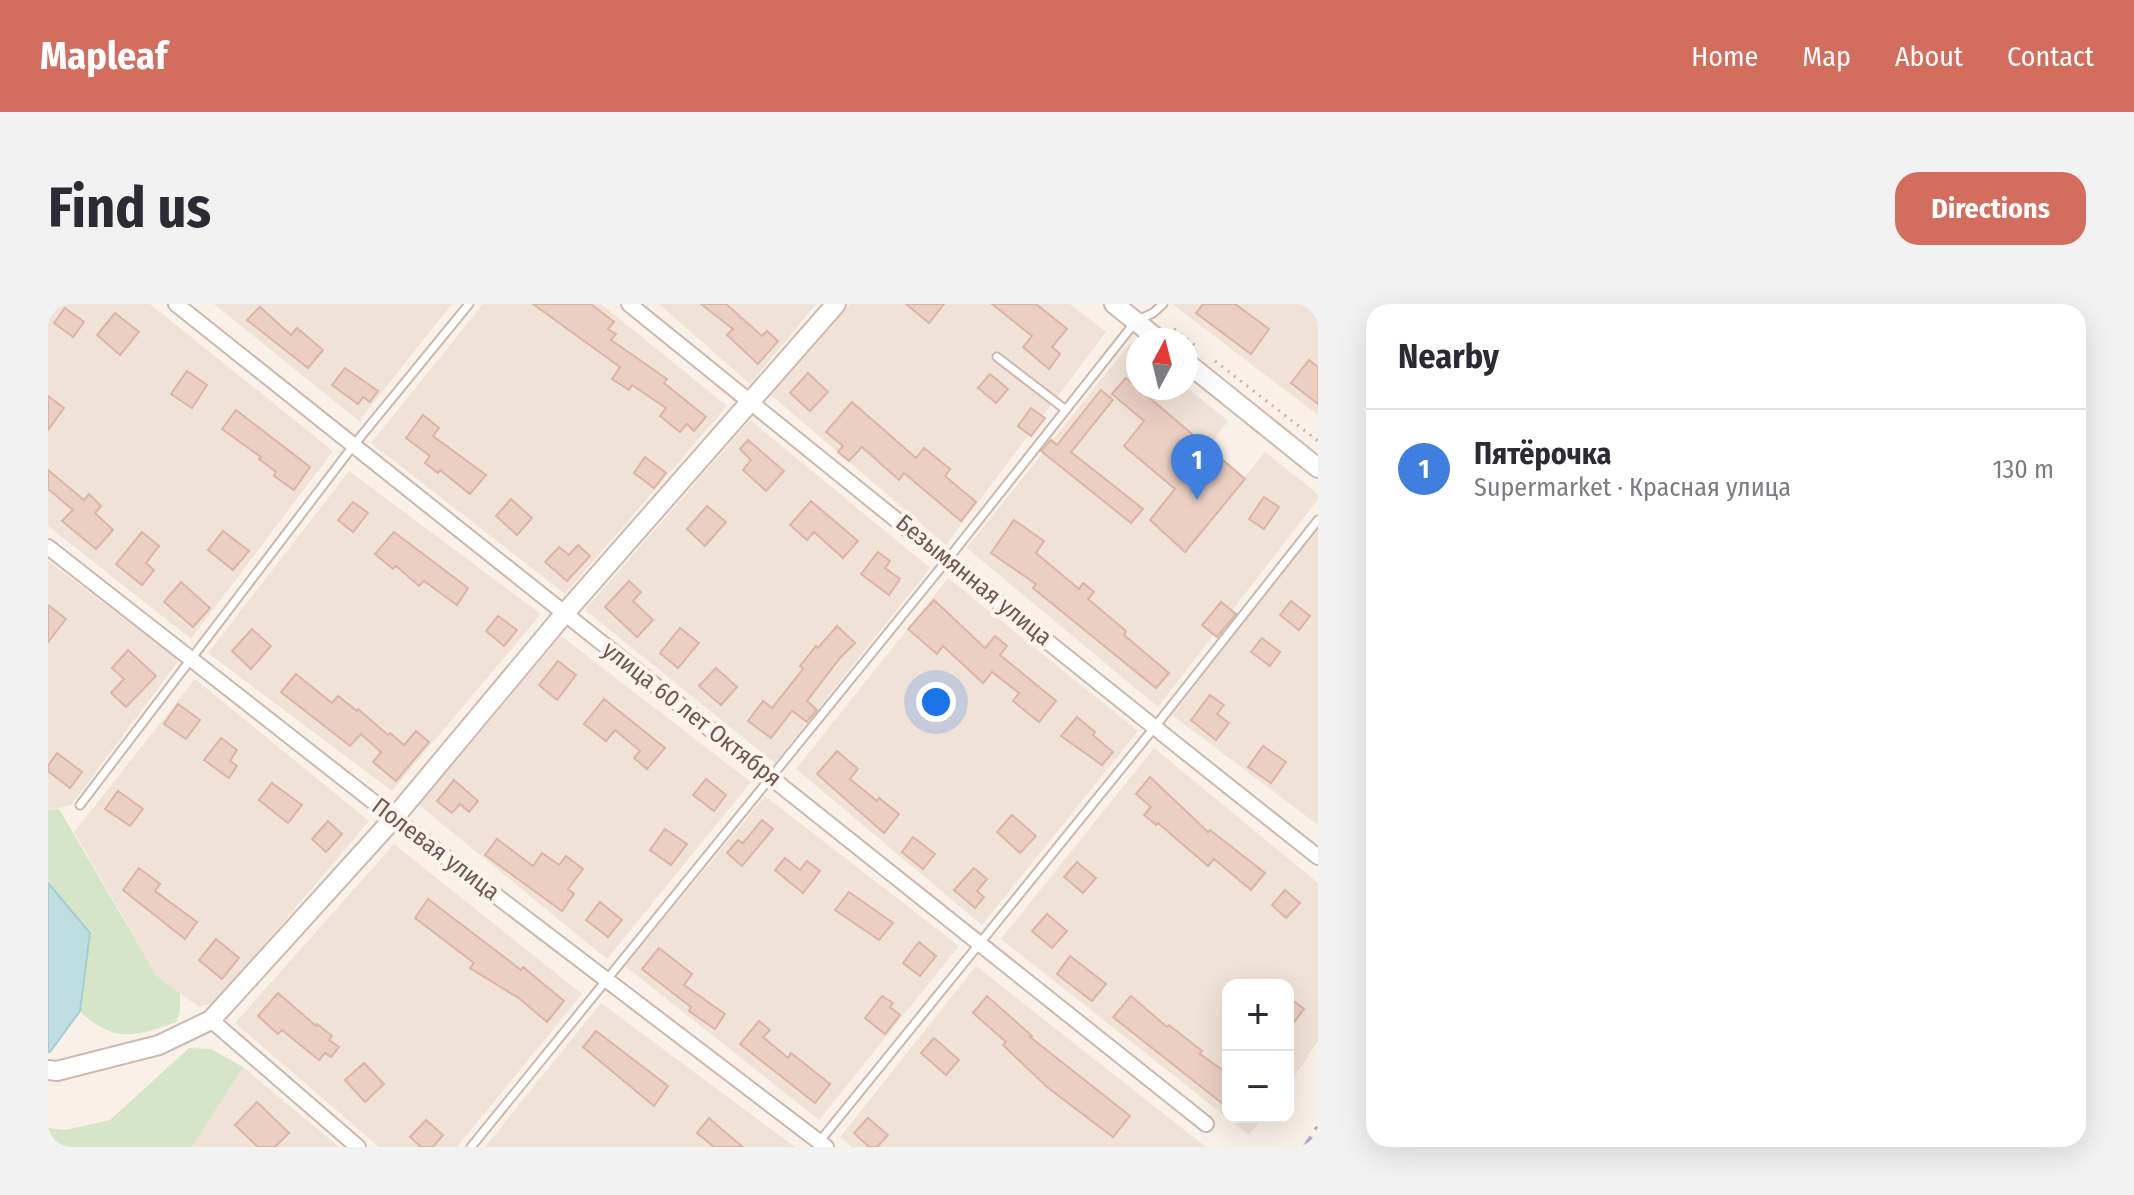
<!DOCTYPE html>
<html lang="en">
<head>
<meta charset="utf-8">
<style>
	body { margin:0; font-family:"Fira Sans Condensed",sans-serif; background:#f2f2f3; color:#2b2b33 }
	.controls { position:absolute; right:24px; bottom:24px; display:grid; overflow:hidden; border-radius:16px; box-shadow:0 8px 32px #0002 }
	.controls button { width:72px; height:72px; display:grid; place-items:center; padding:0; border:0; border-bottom:2px solid #e1e1e2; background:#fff; color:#2b2b33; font:40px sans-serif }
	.compass { position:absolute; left:1078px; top:24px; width:72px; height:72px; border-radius:50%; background:#fff; box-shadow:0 8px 32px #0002; rotate:7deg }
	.you { position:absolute; left:888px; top:398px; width:28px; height:28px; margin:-20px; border:6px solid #fff; border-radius:50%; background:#1a73e8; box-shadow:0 0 0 12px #1a73e833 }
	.badge { display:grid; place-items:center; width:52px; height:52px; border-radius:50%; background:#d36d5d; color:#fff; font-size:26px; font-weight:700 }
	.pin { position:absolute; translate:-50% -66px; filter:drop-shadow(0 2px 4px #0008) }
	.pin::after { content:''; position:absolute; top:42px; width:28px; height:24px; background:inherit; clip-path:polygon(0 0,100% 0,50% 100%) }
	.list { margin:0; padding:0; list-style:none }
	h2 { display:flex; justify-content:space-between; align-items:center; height:104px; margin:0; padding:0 32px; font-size:34px }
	h2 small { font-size:26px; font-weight:400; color:#7c7c81 }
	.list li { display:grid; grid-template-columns:52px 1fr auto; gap:24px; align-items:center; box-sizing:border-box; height:120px; padding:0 32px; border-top:2px solid #e1e1e2 }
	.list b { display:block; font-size:30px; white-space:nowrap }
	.list p { margin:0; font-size:26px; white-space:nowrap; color:#7c7c81 }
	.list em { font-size:26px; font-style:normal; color:#7c7c81 }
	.map { position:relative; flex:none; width:1270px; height:843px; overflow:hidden; border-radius:24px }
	header { display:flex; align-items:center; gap:48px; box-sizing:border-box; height:112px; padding:0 40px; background:#d36d5d; color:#fff }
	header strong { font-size:38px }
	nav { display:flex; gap:44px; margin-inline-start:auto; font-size:28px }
	.intro { display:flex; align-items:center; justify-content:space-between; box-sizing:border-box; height:192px; padding:0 48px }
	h1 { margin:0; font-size:56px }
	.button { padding:20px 36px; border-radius:24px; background:#d36d5d; color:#fff; font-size:28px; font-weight:700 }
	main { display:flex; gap:48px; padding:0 48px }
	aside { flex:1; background:#fff; border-radius:24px; box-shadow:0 8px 32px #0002 }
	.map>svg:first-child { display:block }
	.residential { fill:#f0e2d7 }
	.green { fill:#d6e5c8 }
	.water { fill:#bedee0; stroke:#a6ced1; stroke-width:2 }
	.building { fill:#ebcfc3; stroke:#dcb5a5; stroke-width:2 }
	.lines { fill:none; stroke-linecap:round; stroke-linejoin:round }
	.lane-casing { stroke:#cab8af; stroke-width:11 }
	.street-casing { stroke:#cab8af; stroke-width:18 }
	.secondary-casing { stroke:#cebab0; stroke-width:22 }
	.path { stroke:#d0b2a6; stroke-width:3; stroke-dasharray:2 6; stroke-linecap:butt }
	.lane { stroke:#fff; stroke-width:7 }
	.street { stroke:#fff; stroke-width:14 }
	.secondary { stroke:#fff; stroke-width:18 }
	.rail { stroke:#b3a7c2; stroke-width:5; stroke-dasharray:12 8; stroke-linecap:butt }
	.labels { text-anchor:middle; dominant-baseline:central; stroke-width:8; stroke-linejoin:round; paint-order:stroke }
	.street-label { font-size:24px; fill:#70584f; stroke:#fdf5ed }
</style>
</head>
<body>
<header>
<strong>Mapleaf</strong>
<nav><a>Home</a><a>Map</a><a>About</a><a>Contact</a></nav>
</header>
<div class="intro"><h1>Find us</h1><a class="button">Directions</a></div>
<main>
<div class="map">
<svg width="1270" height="843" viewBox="0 0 1270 843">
	<rect width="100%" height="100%" fill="#f9f1e7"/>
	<g class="residential">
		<path d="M0 0H102L285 147 143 335 0 222Z"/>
		<path d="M166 0H404L311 117Z"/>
		<path d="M435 0H553L679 102 517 290 323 139Z"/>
		<path d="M611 0H768L702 80Z"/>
		<path d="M802 0H1022L1058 28 898 241 722 90Z"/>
		<path d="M1124 0H1270V111Z"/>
		<path d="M1083 38 1090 44V84L1138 83 1180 117 1160 144 1137 248 1217 148 1270 190V195L1110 403 919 244Z"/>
		<path d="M702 116 882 264 727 459 537 306Z"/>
		<path d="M301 167 493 310 344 487 160 349Z"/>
		<path d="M1270 223V521L1124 411Z"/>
		<path d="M0 257 131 356 23 501 0 506Z"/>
		<path d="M900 274 1090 427 934 621 748 465Z"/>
		<path d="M513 332 703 478 559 655 371 501Z"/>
		<path d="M147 375 321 517 168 698 151 703 109 672 26 528Z"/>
		<path d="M1106 444 1270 579V737L1240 782V681H1180V813H1216L1201 831 953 635Z"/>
		<path d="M717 492 911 642 771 816 577 662Z"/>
		<path d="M346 540 534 690 409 843H331L187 719Z"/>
		<path d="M928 662 1158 843H804L792 833Z"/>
		<path d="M553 699 747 843H437Z"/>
		<path d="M195 763 291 843H144Z"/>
	</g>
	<g class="green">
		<path d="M11 505 109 672 132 689V707L128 718C88 733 64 739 32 707L42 629 0 579V506Z"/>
		<path d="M141 744 163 745 195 763 144 843H0V824L17 826 62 816Z"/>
	</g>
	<path class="water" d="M0 579 42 629 32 707 2 748H0Z"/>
	<g class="building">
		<path d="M485 0H543L566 18 560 25 568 30 563 36 619 75 616 79 658 113 646 127 639 120 632 128 612 112 618 104 584 81 581 86 564 75 572 63Z"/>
		<path d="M653 0H678L714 32 719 27 730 37 710 60 679 31 685 25Z"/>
		<path d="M858 0H896L881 19Z"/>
		<path d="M944 0H988L1019 25 1004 43 1012 50 1001 65 975 43 984 32Z"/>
		<path d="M1155 0H1187L1221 25 1203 50 1148 9Z"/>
		<path d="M212 3 243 31 249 24 275 46 260 64 199 16Z"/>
		<path d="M17 4 36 18 25 33 6 19Z"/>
		<path d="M67 9 91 28 72 51 49 31Z"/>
		<path d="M1261 56 1270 63V100L1243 79Z"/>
		<path d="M297 64 330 87 322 98 315 93 310 100 284 81Z"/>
		<path d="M139 67 159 81 144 104 123 90Z"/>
		<path d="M760 69 780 88 762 107 742 89Z"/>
		<path d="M942 70 960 85 948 99 930 84Z"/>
		<path d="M1078 74 1197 175 1137 248 1102 216 1127 185 1076 142 1096 117 1064 90Z"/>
		<path d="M1053 86 1065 96 1023 148 1095 205 1083 219 993 147 1003 136 1009 141Z"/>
		<path d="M0 92 16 104 0 126Z"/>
		<path d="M804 98 868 154 876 144 902 165 897 172 928 198 913 217 856 169 851 176 814 143 801 157 790 148 795 142 778 128Z"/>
		<path d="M983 104 997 114 983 132 970 122Z"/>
		<path d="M188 106 262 163 246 186 226 172 228 168 211 155 213 153 174 125Z"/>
		<path d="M375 111 391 124 385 132 438 171 422 190 392 166 390 169 377 159 382 152 358 134Z"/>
		<path d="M700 136 736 167 718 187 695 166 703 156 692 145Z"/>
		<path d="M597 153 618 169 606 184 586 169Z"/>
		<path d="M0 166 36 196 41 190 53 202 47 209 65 226 48 245 14 217 25 206 0 185Z"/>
		<path d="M1216 193 1231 203 1216 225 1201 215Z"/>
		<path d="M463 195 484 214 469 231 448 212Z"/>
		<path d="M763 197 810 237 795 254 766 228 759 236 742 221Z"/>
		<path d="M305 198 320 209 305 228 290 216Z"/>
		<path d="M659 202 678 218 657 242 639 225Z"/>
		<path d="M966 216 996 237 988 249 1031 285 1035 279 1046 288 1040 295 1078 327 1076 331 1121 369 1108 384 985 284 988 280 943 249Z"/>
		<path d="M175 227 201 247 185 266 160 246Z"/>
		<path d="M94 228 111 242 98 259 106 266 94 281 68 260Z"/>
		<path d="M346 228 420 284 409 301 376 277 371 282 348 262 345 265 327 250Z"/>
		<path d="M530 241 542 252 519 277 497 258 511 243 521 251Z"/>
		<path d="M830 248 842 257 837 264 852 275 841 291 813 270Z"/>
		<path d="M581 277 593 288 585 297 605 316 589 333 557 303Z"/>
		<path d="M133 278 162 304 145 323 116 298Z"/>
		<path d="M886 296 937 344 947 332 959 342 952 351 1008 397 991 418 965 397 971 389 944 368 935 379 895 342 889 350 860 325Z"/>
		<path d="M1243 297 1262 312 1251 326 1232 311Z"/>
		<path d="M1173 298 1188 310 1169 333 1154 321Z"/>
		<path d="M0 301 18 315 0 338Z"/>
		<path d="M450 312 469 326 456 342 438 327Z"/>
		<path d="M789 322 807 339 792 354 759 397 769 406 759 418 744 407 723 434 700 417 715 397 724 404 755 365 752 362 768 342 770 344Z"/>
		<path d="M632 324 651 339 630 364 612 349Z"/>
		<path d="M204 325 223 342 203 365 184 347Z"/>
		<path d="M1214 334 1232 348 1222 362 1203 348Z"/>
		<path d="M80 346 108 372 78 403 63 389 76 375 64 364Z"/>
		<path d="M510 357 528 371 509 396 491 381Z"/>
		<path d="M668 364 689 383 673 401 651 382Z"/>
		<path d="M248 370 284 399 290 392 309 407 310 405 340 431 342 429 356 441 368 427 381 438 348 477 325 458 333 448 313 430 302 442 233 388Z"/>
		<path d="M1162 391 1176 401 1169 410 1181 419 1168 436 1143 416Z"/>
		<path d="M556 395 617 444 599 465 586 454 592 447 567 426 558 437 536 420Z"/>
		<path d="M130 400 152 416 138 435 116 420Z"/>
		<path d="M1029 413 1047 428 1045 431 1065 448 1054 461 1013 432Z"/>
		<path d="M173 434 189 446 182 457 189 462 181 474 156 456Z"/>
		<path d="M1215 442 1238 458 1223 479 1200 463Z"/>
		<path d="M789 447 810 465 802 475 829 497 831 494 851 510 836 529 769 470Z"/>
		<path d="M9 449 34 468 22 484 0 467V462Z"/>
		<path d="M1102 473 1160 528 1162 526 1217 569 1203 586 1166 555 1160 562 1110 519 1108 521 1096 511 1103 503 1088 490Z"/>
		<path d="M658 475 678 491 666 507 645 491Z"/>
		<path d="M406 476 430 497 421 508 412 500 404 509 389 497Z"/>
		<path d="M224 479 254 501 240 519 211 496Z"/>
		<path d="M70 487 95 505 82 522 57 505Z"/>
		<path d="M964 511 988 532 972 549 949 528Z"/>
		<path d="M714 516 725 525 694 562 679 549 690 536 695 539Z"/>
		<path d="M280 517 294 530 278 548 264 535Z"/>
		<path d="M617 525 639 540 623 561 602 546Z"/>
		<path d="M865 533 887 550 875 565 854 548Z"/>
		<path d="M449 535 485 562 494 549 511 561 518 552 535 565 520 585 526 590 514 607 437 551Z"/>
		<path d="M737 554 752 566 759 557 772 567 755 589 727 566Z"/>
		<path d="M1029 558 1048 574 1035 589 1016 573Z"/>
		<path d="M91 564 112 580 107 587 149 618 137 635 75 586Z"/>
		<path d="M926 564 939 575 929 587 936 593 927 604 906 586Z"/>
		<path d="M1237 586 1252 599 1238 614 1224 601Z"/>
		<path d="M801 588 845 619 831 636 787 606Z"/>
		<path d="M380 595 473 666 475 663 516 697 499 718 472 695 422 664 426 659 367 614Z"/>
		<path d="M552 598 574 616 560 633 538 616Z"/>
		<path d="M999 610 1019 627 1004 644 984 627Z"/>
		<path d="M168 635 191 654 174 675 151 656Z"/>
		<path d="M871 638 888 652 872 672 855 659Z"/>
		<path d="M611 644 644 670 636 681 677 710 667 725 641 707 643 703 594 665Z"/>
		<path d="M1022 652 1058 680 1044 697 1009 670Z"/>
		<path d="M230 689 268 722 269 720 284 732 281 736 291 743 283 753 277 749 271 756 234 726 230 730 210 712Z"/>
		<path d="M834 692 845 699 842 703 852 711 837 730 817 714Z"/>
		<path d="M939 692 984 732 982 733 1082 812 1065 833 999 783 955 741 958 738 925 709Z"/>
		<path d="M1083 692 1119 723 1121 721 1154 747 1152 750 1180 770V804L1065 713Z"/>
		<path d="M1240 693 1256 705 1240 726Z"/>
		<path d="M711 717 722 726 715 733 740 754 743 749 782 780 767 799 692 740Z"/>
		<path d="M548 727 620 782 606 802 535 743Z"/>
		<path d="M886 734 911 756 898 771 873 749Z"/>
		<path d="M316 759 336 780 317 798 297 776Z"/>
		<path d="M209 798 241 829 227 843H210L187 821Z"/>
		<path d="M661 814 678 829 695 843H666L649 829Z"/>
		<path d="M820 814 840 831 829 843H821L806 829Z"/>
		<path d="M378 816 395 831 385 843H373L362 833Z"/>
	</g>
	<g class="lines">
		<g class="lane-casing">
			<g id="lane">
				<path d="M949 53 1018 106"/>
				<path d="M32 501 305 142 421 0"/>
				<path d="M771 838 1106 424 1270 216"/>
				<path d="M423 843 900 255 1088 17 1105 9 1115 0"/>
			</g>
		</g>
		<g class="street-casing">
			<g id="street">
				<path d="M128 0 1158 820"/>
				<path d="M581 0C810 185 1039 371 1270 553"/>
				<path d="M0 243 346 514 778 843"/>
				<path d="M163 716 310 843"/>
			</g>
		</g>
		<g class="secondary-casing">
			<g id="secondary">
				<path d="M1066 0 1111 36"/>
				<path d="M1138 58 1270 164"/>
				<path d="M0 766 9 767 111 741 163 716 346 514 517 309 788 0"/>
			</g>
		</g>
		<g class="path">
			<path d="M1126 25 1148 42"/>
			<path d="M1167 57 1270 137"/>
		</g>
		<use href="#lane" class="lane"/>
		<use href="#street" class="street"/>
		<use href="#secondary" class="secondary"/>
		<path class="rail" d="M1257 843 1270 823"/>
	</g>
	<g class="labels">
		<g class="street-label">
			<text transform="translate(926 276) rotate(39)">Безымянная улица</text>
			<text transform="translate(644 410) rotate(38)">улица 60 лет Октября</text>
			<text transform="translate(388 545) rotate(37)">Полевая улица</text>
		</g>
	</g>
</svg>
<div class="controls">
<button>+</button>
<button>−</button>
</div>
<svg class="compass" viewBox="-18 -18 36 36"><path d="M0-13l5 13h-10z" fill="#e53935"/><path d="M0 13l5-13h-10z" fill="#7c7c81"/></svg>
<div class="you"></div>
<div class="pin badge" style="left:1149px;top:196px;background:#3f7fe0">1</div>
</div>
<aside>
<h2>Nearby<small></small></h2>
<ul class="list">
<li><span class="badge" style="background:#3f7fe0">1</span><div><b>Пятёрочка</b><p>Supermarket · Красная улица</p></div><em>130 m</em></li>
</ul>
</aside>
</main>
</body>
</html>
